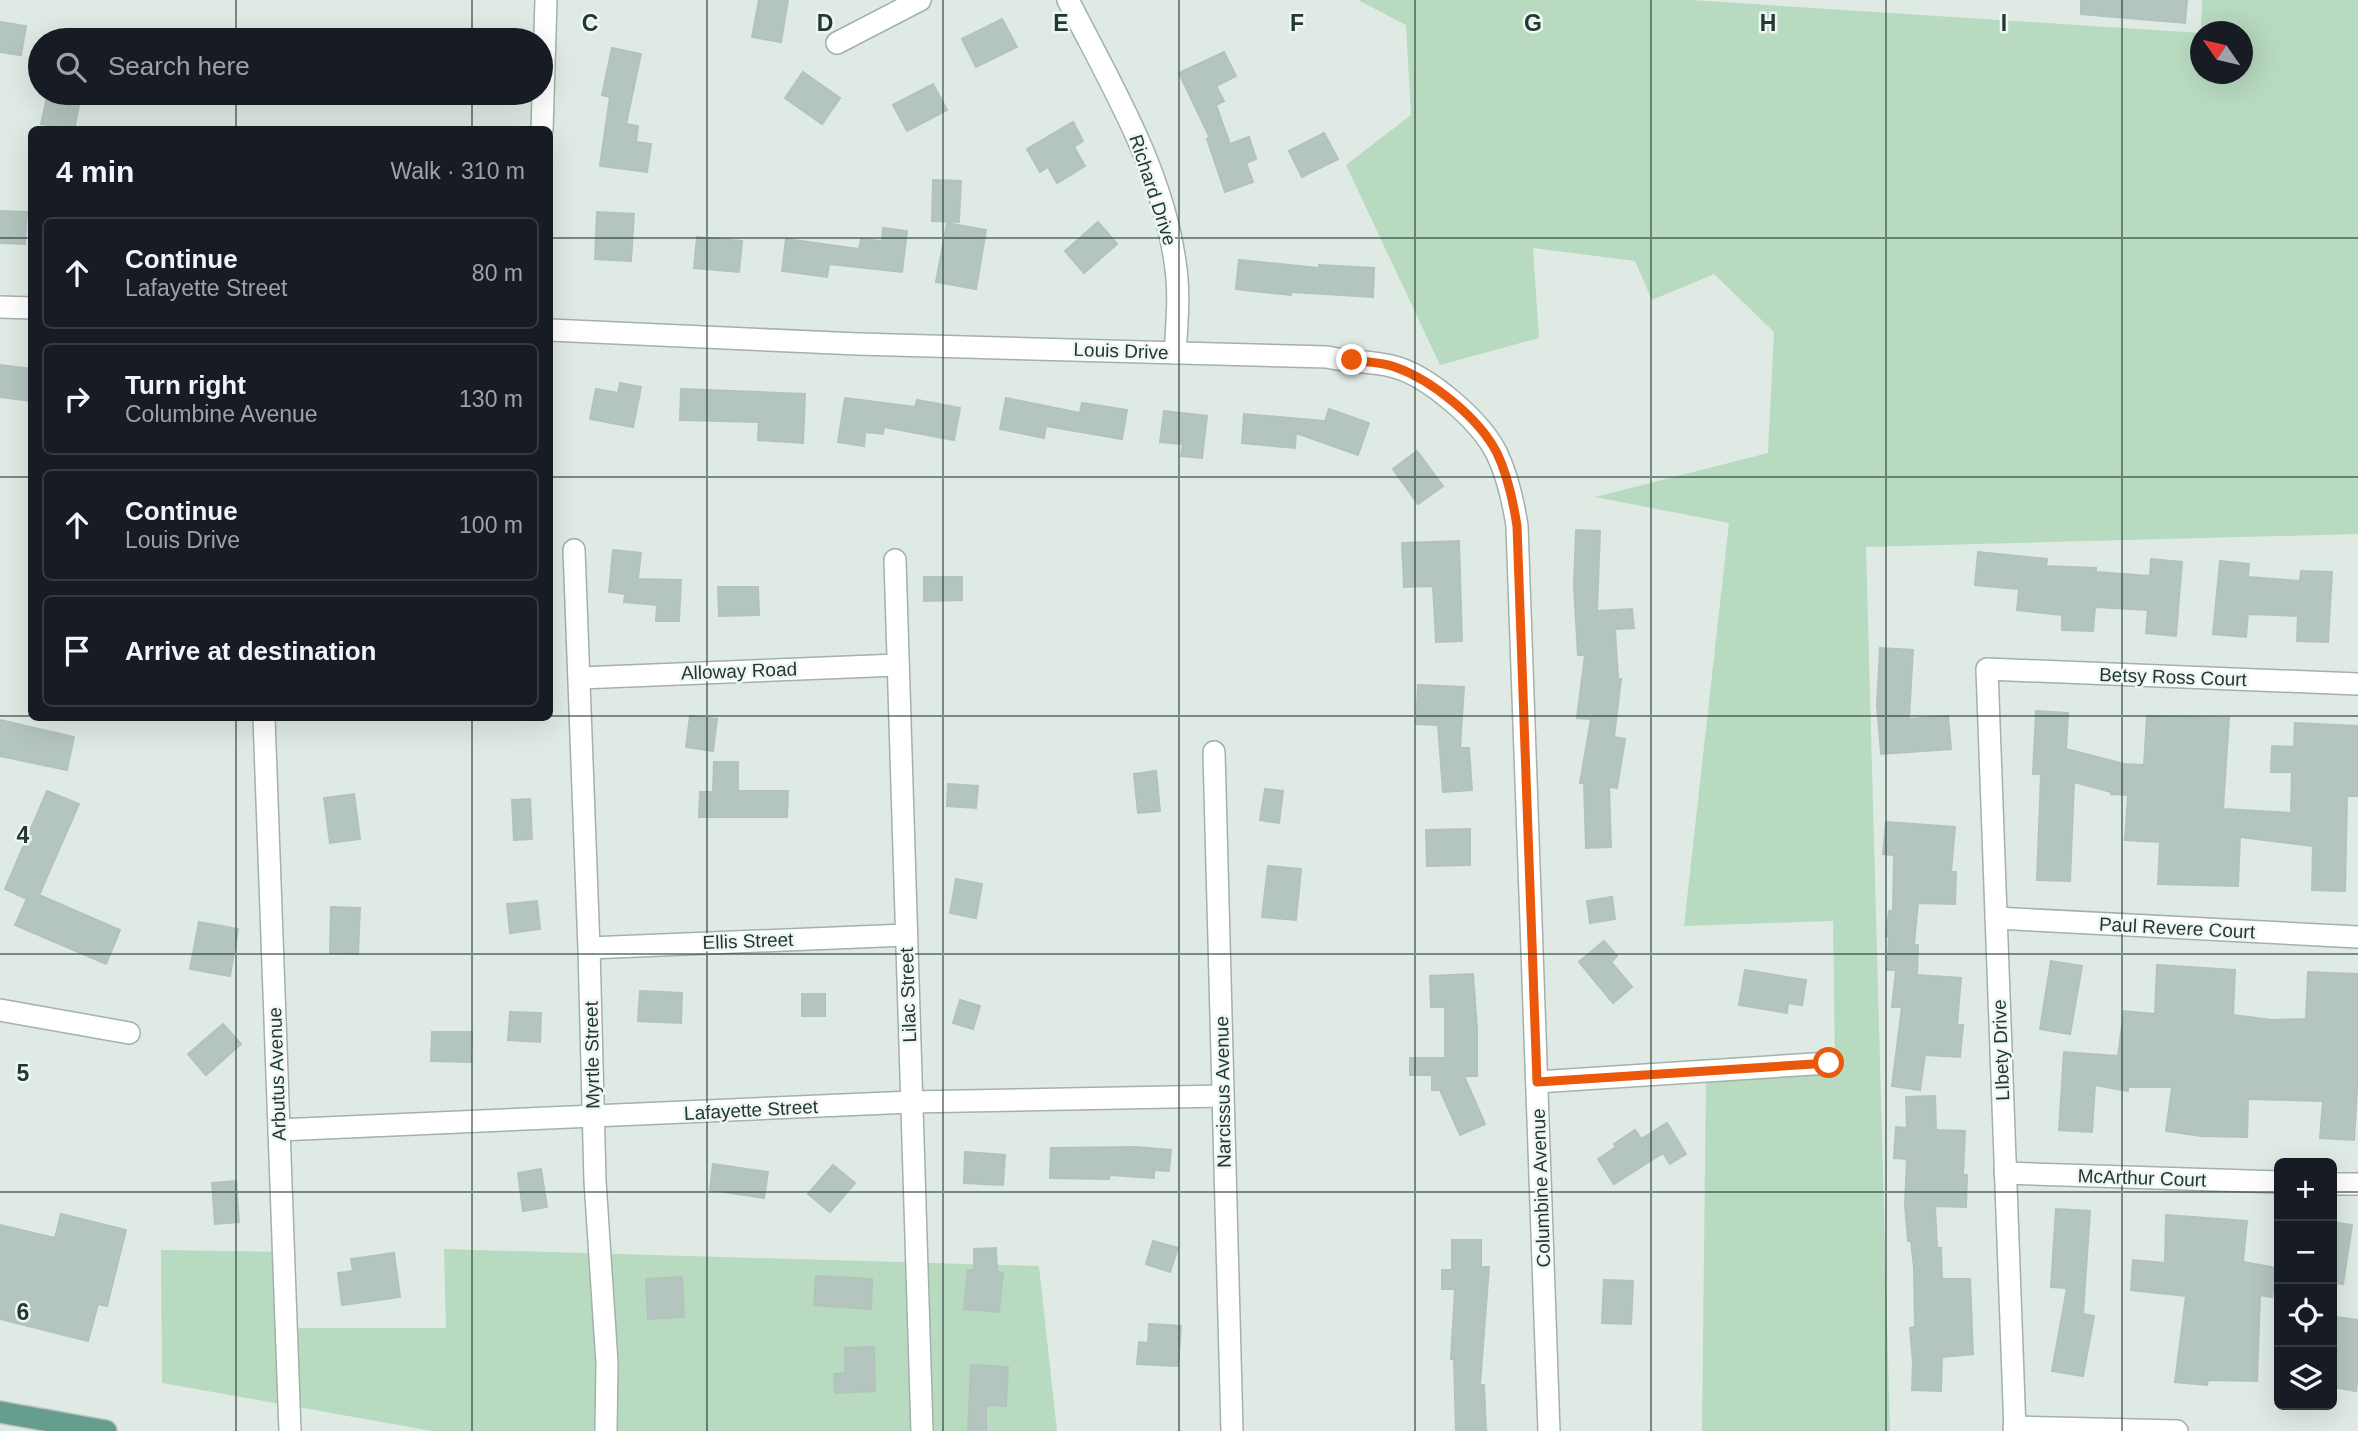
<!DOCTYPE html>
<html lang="en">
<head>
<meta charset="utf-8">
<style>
	body { margin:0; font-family:Arial,sans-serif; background:#20242c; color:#f1f3f6 }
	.controls { position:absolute; right:21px; bottom:21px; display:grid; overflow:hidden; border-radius:10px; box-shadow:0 7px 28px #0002 }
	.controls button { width:63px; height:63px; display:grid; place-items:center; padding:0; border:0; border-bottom:2px solid #363941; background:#171b24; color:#f1f3f6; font:35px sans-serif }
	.compass { position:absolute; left:2190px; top:21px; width:63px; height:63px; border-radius:50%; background:#171b24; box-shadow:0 7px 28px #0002; rotate:304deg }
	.stop { position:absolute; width:21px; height:21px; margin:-16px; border:5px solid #ea580c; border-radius:50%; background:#fff }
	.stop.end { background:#ea580c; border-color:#fff; box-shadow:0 2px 7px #0008 }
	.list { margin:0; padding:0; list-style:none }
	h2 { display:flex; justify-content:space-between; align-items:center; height:91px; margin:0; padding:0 28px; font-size:30px }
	h2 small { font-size:23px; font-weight:400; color:#9ea1a6 }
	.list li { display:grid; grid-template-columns:46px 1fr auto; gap:21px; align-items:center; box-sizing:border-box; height:112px; margin:0 14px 14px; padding:0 14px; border:2px solid #363941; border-radius:10px }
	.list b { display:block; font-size:26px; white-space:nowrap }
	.list p { margin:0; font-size:23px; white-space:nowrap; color:#9ea1a6 }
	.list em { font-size:23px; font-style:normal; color:#9ea1a6 }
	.icon { flex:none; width:38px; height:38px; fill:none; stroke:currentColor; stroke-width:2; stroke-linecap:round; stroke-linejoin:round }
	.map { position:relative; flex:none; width:2358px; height:1431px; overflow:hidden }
	.search { position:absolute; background:#171b24; box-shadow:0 7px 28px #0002; left:28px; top:28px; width:525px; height:77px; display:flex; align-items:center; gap:18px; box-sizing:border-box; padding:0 24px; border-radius:38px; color:#9ea1a6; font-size:26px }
	.panel { position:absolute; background:#171b24; box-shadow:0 7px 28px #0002; left:28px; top:126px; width:525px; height:595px; border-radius:10px }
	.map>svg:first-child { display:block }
	.green { fill:#b8dac1 }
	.building { fill:#b4c4be; stroke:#b2c3bc; stroke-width:2 }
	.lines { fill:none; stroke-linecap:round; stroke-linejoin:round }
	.minor-casing { stroke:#a2b1ac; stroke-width:24 }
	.major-casing { stroke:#bcc4c2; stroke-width:24 }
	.minor { stroke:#fff; stroke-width:21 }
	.major { stroke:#659d8f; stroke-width:21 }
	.route { stroke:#ea580c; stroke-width:9 }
	.grid { fill:none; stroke:#213932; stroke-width:2; stroke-opacity:0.55 }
	.labels { text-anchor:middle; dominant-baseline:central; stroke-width:5; stroke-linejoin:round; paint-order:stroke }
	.street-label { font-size:19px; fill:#213932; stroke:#eff6f3 }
	.grid-label { font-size:23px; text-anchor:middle; font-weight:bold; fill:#213932; stroke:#eff6f3; stroke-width:5; stroke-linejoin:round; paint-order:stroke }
</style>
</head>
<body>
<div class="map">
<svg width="2358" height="1431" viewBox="0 0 2358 1431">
	<rect width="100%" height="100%" fill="#dfeae5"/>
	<g class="green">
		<path d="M1358 0H1691L2200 33V74H2242V32L2201 31 2202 0H2358V534L1866 547 1890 1431H1702L1706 1075 1835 1070 1833 921 1684 926 1729 523 1595 497 1768 453 1774 332 1714 274 1652 300 1635 261 1533 248 1539 338 1440 365 1346 165 1411 115 1406 25Z"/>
		<path d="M444 1249 1039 1266 1057 1431H432L162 1383 161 1250 282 1252 289 1328H446Z"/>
	</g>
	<g class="building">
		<path d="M759 0H788L781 42 752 37Z"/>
		<path d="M2081 0H2187L2185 23 2081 14Z"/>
		<path d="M1002 19 1017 47 976 67 962 39Z"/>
		<path d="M0 22 26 26 21 55 0 52Z"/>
		<path d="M612 48 641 54 626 124 638 126 636 142 651 144 647 172 600 166 610 97 602 95Z"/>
		<path d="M1224 52 1236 76 1216 86 1224 101 1216 105 1230 144 1249 137 1256 159 1246 163 1253 182 1225 192 1207 139 1210 138 1179 73Z"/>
		<path d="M803 72 840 98 822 124 785 98Z"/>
		<path d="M933 84 947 110 907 131 893 105Z"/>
		<path d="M48 93 81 96 74 130 41 124Z"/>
		<path d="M1073 122 1083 141 1074 147 1085 166 1057 183 1048 167 1040 172 1027 149Z"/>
		<path d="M1324 133 1338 159 1302 177 1289 151Z"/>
		<path d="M933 180 961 181 959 222 932 221Z"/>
		<path d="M0 211 27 212 25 244 0 243Z"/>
		<path d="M597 212 634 214 631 261 595 259Z"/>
		<path d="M1098 222 1117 244 1084 273 1065 251Z"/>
		<path d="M947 223 986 230 976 289 936 282Z"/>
		<path d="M883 228 907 231 902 272 829 264 827 277 782 271 786 239 859 249 861 239 882 241Z"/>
		<path d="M697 237 742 241 739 272 694 268Z"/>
		<path d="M1239 260 1319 268V265L1374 268 1373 297 1291 292V295L1236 289Z"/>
		<path d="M0 365 32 369V401L0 397Z"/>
		<path d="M620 383 641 387 633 427 590 419 596 389 618 393Z"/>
		<path d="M681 389 805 394 803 443 758 440 759 422 680 420Z"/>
		<path d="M845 398 915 407 917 400 960 408 954 440 884 427 883 434 865 432 864 446 838 442Z"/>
		<path d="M1006 398 1080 413 1082 403 1127 410 1122 439 1046 426 1044 438 1000 429Z"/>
		<path d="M1329 409 1369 423 1358 455 1296 433 1295 448 1242 443 1244 414 1325 421Z"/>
		<path d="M1164 411 1207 416 1202 458 1181 456 1183 444 1160 442Z"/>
		<path d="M1417 451 1443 486 1418 504 1393 469Z"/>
		<path d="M1576 530 1600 531 1597 611 1632 609 1634 628 1615 629 1618 679H1621L1614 737 1625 739 1617 788 1609 787 1611 847 1586 848 1584 783H1580L1591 719 1577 718 1585 655H1578L1574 586Z"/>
		<path d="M1459 541 1462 641 1436 642 1433 586 1404 587 1402 543Z"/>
		<path d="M613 550 641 553 638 579 681 580 679 621H656L657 605 624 602 625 594 609 592Z"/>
		<path d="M1978 552 2047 559 2046 566 2096 568V572L2150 576 2151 559 2182 562 2176 636 2146 633 2148 610 2095 607 2093 631 2062 630V615L2017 610 2019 589 1975 585Z"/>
		<path d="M2220 561 2249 564 2248 577 2300 581 2301 571 2332 572 2328 642 2297 641 2298 616 2248 614 2246 637 2213 634Z"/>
		<path d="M924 577H962V600L924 601Z"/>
		<path d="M718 587H758L759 615 719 616Z"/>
		<path d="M1880 648 1913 650 1909 719 1948 716 1951 749 1881 754 1877 705Z"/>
		<path d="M1418 685 1464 687 1460 748H1469L1472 790 1443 792 1438 725 1416 724Z"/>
		<path d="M2036 711 2068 713 2066 749 2124 764 2144 765 2147 716 2229 718 2223 809 2291 813 2292 772H2271L2272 746 2294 747 2295 723 2358 726V796H2347L2345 891 2312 890 2313 846 2240 837 2238 886 2158 884 2160 842 2125 840 2128 795 2111 794V792L2074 782 2070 881 2037 880 2041 774H2033Z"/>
		<path d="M690 716 717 719 713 751 686 747Z"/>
		<path d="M0 720 74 737 67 770 0 756Z"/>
		<path d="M714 762H738V791H788L787 817H699L700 792H713Z"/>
		<path d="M1156 771 1160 811 1138 813 1134 774Z"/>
		<path d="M948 784 978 786 976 808 947 806Z"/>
		<path d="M1265 789 1283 791 1279 823 1260 820Z"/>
		<path d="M47 791 79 804 39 895 120 930 106 964 15 925 27 899 5 889Z"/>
		<path d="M354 794 360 839 330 843 324 798Z"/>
		<path d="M530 799 532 839 514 840 512 800Z"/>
		<path d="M1886 822 1955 827 1951 872H1956L1955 904 1918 903 1914 945H1918L1917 975 1961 978 1957 1025H1963L1960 1057 1925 1055 1920 1090 1892 1086 1902 1007H1892L1896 970H1887L1889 937 1886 936 1889 911H1893L1894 855 1883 854Z"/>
		<path d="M1470 829V865L1427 866 1426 830Z"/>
		<path d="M1268 866 1301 869 1296 920 1262 917Z"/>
		<path d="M956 879 982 884 976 918 950 913Z"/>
		<path d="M1612 897 1615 919 1590 923 1587 901Z"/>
		<path d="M537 901 540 929 510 933 507 904Z"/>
		<path d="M331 907 360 908 358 954 330 953Z"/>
		<path d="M199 922 238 929 230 976 190 969Z"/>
		<path d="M1604 941 1617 956 1611 962 1632 987 1613 1003 1579 962Z"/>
		<path d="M2051 961 2082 966 2070 1034 2040 1029Z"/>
		<path d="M2157 965 2235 970 2233 1015 2272 1020 2306 1019 2308 972 2358 974V1072L2354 1140 2320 1138 2323 1101 2248 1099 2247 1137 2201 1136 2166 1131 2172 1087H2128V1091L2095 1085 2092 1132 2059 1130 2064 1052 2118 1056 2124 1011 2155 1014Z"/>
		<path d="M1745 970 1806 980 1802 1005 1788 1003 1787 1013 1739 1005Z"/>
		<path d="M1473 974 1477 1028V1076H1464L1485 1124 1460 1135 1440 1090H1432V1075H1410V1058H1445V1007H1431L1430 976Z"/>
		<path d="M640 991 682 993 681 1023 638 1021Z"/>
		<rect x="802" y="994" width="23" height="22"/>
		<path d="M960 1000 980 1006 973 1029 953 1023Z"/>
		<path d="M510 1012 541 1013 540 1042 508 1040Z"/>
		<path d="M223 1024 241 1044 206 1075 188 1054Z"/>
		<path d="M432 1032H472L471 1062 431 1061Z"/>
		<path d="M1935 1096 1936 1130 1965 1131 1963 1175H1967L1966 1207 1935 1206 1937 1248H1941L1942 1279H1970L1973 1354 1942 1357 1941 1391 1912 1390 1913 1363 1910 1328 1915 1327 1914 1268 1911 1241H1908L1905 1205 1907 1159 1894 1158 1896 1127 1907 1128 1906 1097Z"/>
		<path d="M1667 1123 1686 1154 1670 1164 1663 1153 1614 1184 1598 1159 1616 1147 1614 1144 1635 1130 1641 1139Z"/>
		<path d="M1136 1147 1171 1150 1169 1171 1154 1170V1178L1110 1175 1109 1179 1050 1178 1051 1148Z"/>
		<path d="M965 1152 1005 1155 1003 1185 964 1183Z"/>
		<path d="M713 1164 768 1172 764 1198 710 1190Z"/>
		<path d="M833 1165 855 1183 830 1212 808 1194Z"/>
		<path d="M541 1169 547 1207 523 1211 518 1173Z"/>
		<path d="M236 1181 239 1222 215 1224 212 1183Z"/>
		<path d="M2056 1209 2090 1211 2083 1314 2094 1316 2083 1376 2052 1371 2067 1288 2051 1287Z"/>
		<path d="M61 1214 126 1230 107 1306 98 1304 88 1341 0 1319V1225L55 1238Z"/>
		<path d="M2166 1215 2247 1221 2243 1262 2277 1268 2272 1297 2260 1295 2257 1381 2208 1380 2207 1385 2175 1382 2186 1296 2131 1290 2133 1260 2165 1263Z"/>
		<path d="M2332 1222 2352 1225 2343 1284 2332 1283Z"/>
		<path d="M1452 1240H1481V1267H1489L1480 1385H1484L1486 1431H1456L1454 1359H1451L1455 1289H1442V1270H1452Z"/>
		<path d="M1153 1241 1178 1248 1170 1272 1146 1264Z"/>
		<path d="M996 1248 997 1272 1003 1273 999 1312 964 1309 968 1270H974V1249Z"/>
		<path d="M394 1253 400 1297 342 1305 338 1273 353 1271 351 1259Z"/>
		<path d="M816 1276 872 1279 871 1309 814 1305Z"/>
		<path d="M682 1277 684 1317 648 1319 646 1279Z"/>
		<path d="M1604 1280 1633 1281 1631 1324 1602 1323Z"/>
		<path d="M2336 1317 2358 1320V1375L2356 1391 2332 1387V1349Z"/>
		<path d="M1149 1324 1181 1326 1178 1366 1137 1364 1139 1342 1148 1343Z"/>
		<path d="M874 1347 875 1391 835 1393 834 1374 845 1373V1348Z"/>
		<path d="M971 1365 1008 1367 1006 1406 986 1405V1431H968Z"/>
	</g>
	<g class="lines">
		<g class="minor-casing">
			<g id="minor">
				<path d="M1068 0C1110 83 1162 168 1175 262 1180 291 1177 324 1175 353"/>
				<path d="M837 43 920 0"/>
				<path d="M542 130 546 0"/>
				<path d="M0 307 32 308"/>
				<path d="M550 330 858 344 1327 357C1348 362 1370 361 1391 366 1427 374 1481 421 1497 454 1508 477 1513 500 1517 526L1549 1431"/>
				<path d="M574 550 589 948 595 1181 607 1363 606 1431"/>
				<path d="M895 560 922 1431"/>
				<path d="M580 678 898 665"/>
				<path d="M264 718 290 1431"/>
				<path d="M1214 752 1232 1431"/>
				<path d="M1996 918 2358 937"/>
				<path d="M589 948 906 935"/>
				<path d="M0 1010 129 1033"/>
				<path d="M1537 1082 1829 1063"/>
				<path d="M279 1130 911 1102 1223 1096"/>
				<path d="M2005 1173 2279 1182"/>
				<path d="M2332 1184H2358"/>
				<path d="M2014 1427 2177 1431"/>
				<path d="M2015 1431 1987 669 2358 684"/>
			</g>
		</g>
		<g class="major-casing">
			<path id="major" d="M0 1412 106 1431"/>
		</g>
		<use href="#minor" class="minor"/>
		<use href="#major" class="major"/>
	</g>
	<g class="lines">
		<path class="route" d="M1352 360C1366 362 1382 362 1395 367 1432 380 1479 418 1497 453 1508 476 1513 500 1517 526L1537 1082 1829 1063"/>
	</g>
	<path class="grid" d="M236 0V40M472 0V40M707 0V1431M943 0V1431M1179 0V1431M1415 0V1431M1651 0V1431M1886 0V1431M2122 0V1431M236 93V130M472 93V130M0 238H32M550 238H2358M0 477H32M550 477H2358M0 716H32M550 716H2358M236 718V1431M472 718V1431M0 954H2358M0 1192H2279M2332 1192H2358"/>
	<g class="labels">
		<g class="street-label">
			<text transform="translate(1153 190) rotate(72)">Richard Drive</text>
			<text transform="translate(1121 351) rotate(2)">Louis Drive</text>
			<text transform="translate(739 671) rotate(-2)">Alloway Road</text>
			<text transform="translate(2173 677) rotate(2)">Betsy Ross Court</text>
			<text transform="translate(2177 928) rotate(3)">Paul Revere Court</text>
			<text transform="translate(748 941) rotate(-2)">Ellis Street</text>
			<text transform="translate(908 995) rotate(-92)">Lilac Street</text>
			<text transform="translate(2001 1050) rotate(-92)">LIbety Drive</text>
			<text transform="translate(592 1055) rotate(-91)">Myrtle Street</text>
			<text transform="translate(277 1074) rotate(-92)">Arbutus Avenue</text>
			<text transform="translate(1223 1092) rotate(-91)">Narcissus Avenue</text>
			<text transform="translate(751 1110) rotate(-3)">Lafayette Street</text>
			<text transform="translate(2142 1178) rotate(2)">McArthur Court</text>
			<text transform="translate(1541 1188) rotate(-92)">Columbine Avenue</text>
		</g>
	</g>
	<g class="grid-label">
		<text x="590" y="31">C</text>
		<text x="825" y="31">D</text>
		<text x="1061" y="31">E</text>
		<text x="1297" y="31">F</text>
		<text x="1533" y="31">G</text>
		<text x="1768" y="31">H</text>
		<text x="2004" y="31">I</text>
		<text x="23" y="843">4</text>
		<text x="23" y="1081">5</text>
		<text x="23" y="1320">6</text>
	</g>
</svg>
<div class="controls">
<button>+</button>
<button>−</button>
<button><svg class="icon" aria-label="locate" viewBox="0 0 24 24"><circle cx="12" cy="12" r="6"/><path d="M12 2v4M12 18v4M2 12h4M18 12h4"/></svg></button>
<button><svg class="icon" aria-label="layers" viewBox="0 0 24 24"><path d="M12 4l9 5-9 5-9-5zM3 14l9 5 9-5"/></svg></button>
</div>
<svg class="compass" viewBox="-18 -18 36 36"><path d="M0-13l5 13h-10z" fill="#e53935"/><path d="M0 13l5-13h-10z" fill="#9ea1a6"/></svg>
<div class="stop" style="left:1829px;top:1063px"></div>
<div class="stop end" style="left:1352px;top:360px"></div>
<div class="search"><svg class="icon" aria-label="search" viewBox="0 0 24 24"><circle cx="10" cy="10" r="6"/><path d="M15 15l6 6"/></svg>Search here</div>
<section class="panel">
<h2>4 min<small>Walk · 310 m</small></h2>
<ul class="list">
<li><svg class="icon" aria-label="ahead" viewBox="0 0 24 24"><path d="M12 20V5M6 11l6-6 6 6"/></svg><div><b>Continue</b><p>Lafayette Street</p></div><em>80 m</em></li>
<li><svg class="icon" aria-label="right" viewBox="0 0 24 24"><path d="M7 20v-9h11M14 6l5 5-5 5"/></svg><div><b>Turn right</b><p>Columbine Avenue</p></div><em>130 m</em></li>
<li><svg class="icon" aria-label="ahead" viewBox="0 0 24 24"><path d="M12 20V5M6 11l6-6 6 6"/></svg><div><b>Continue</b><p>Louis Drive</p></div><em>100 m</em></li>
<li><svg class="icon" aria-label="arrive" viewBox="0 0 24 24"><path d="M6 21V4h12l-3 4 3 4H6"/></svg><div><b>Arrive at destination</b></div></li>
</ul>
</section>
</div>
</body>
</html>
